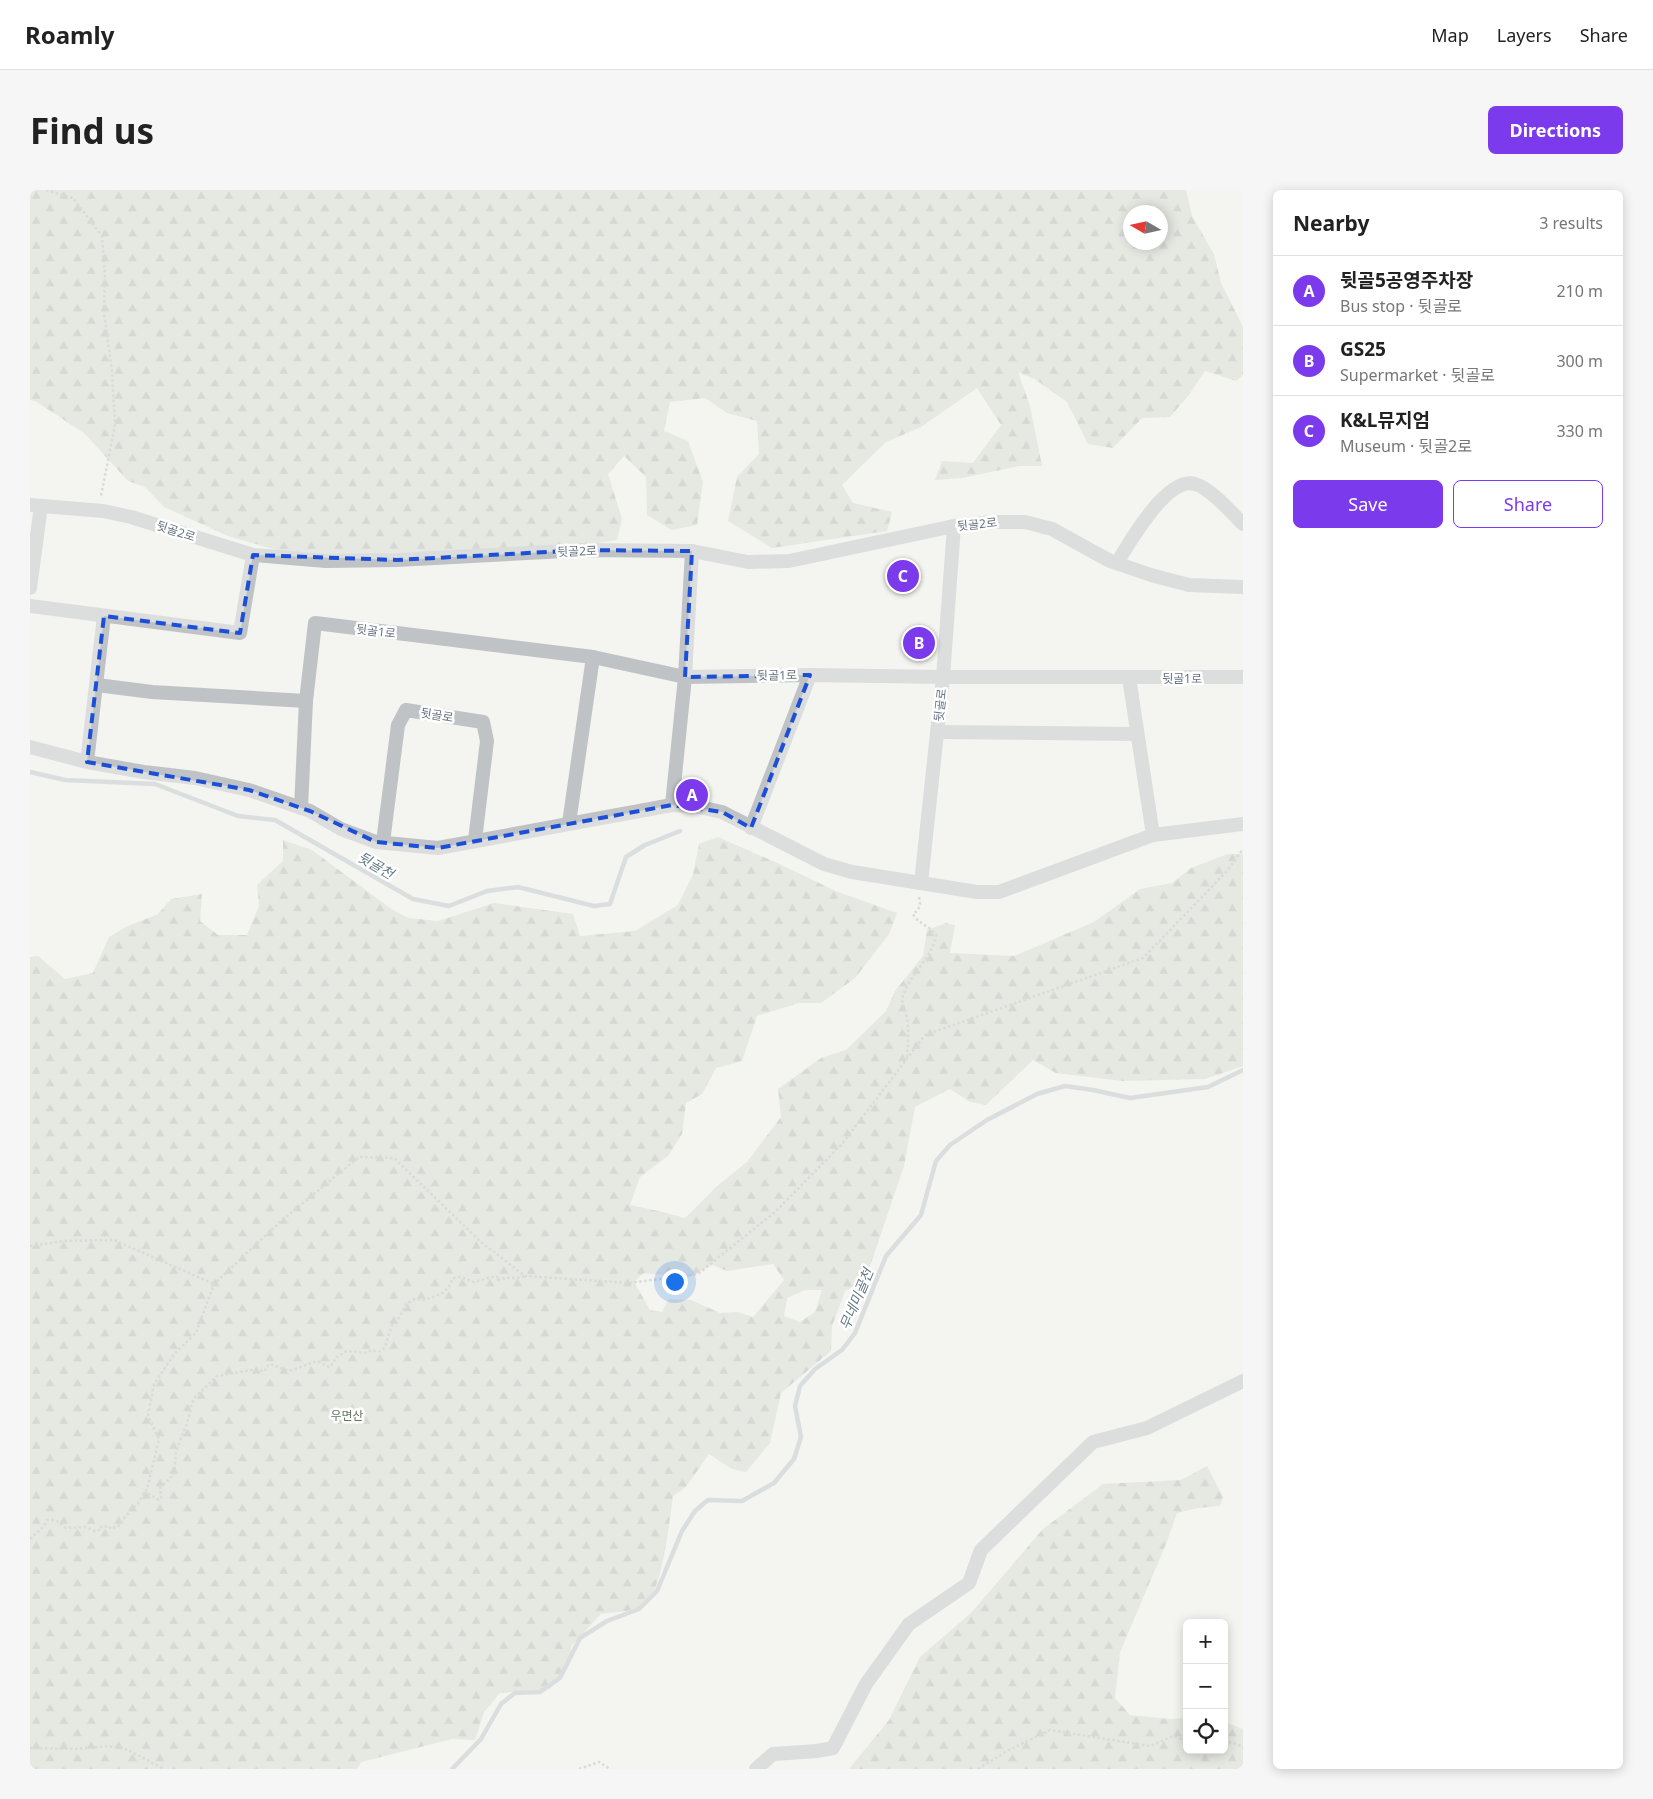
<!DOCTYPE html>
<html lang="en">
<head>
<meta charset="utf-8">
<style>
	body { margin:0; font-family:"Noto Sans","Noto Sans KR",sans-serif; background:#f6f6f6; color:#222 }
	.controls { position:absolute; right:15px; bottom:15px; display:grid; overflow:hidden; border-radius:8px; box-shadow:0 2px 12px #0003 }
	.controls button { width:45px; height:45px; display:grid; place-items:center; padding:0; border:0; border-bottom:1px solid #e0e0e0; background:#fff; color:#222; font:25px sans-serif }
	.compass { position:absolute; left:1093px; top:15px; width:45px; height:45px; border-radius:50%; background:#fff; box-shadow:0 2px 12px #0003; rotate:279deg }
	.you { position:absolute; left:644px; top:1091px; width:18px; height:18px; margin:-12px; border:4px solid #fff; border-radius:50%; background:#1a73e8; box-shadow:0 0 0 8px #1a73e833 }
	.badge { display:grid; place-items:center; width:32px; height:32px; border-radius:50%; background:#7c3aed; color:#fff; font-size:16px; font-weight:700 }
	.pin { position:absolute; translate:-50% -50%; border:2px solid #fff; box-shadow:0 1px 5px #0006 }
	.list { margin:0; padding:0; list-style:none }
	h2 { display:flex; justify-content:space-between; align-items:center; height:65px; margin:0; padding:0 20px; font-size:21px }
	h2 small { font-size:16px; font-weight:400; color:#767676 }
	.list li { display:grid; grid-template-columns:32px 1fr auto; gap:15px; align-items:center; box-sizing:border-box; height:70px; padding:0 20px; border-top:1px solid #e0e0e0 }
	.list b { display:block; font-size:19px; white-space:nowrap }
	.list p { margin:0; font-size:16px; white-space:nowrap; color:#767676 }
	.list em { font-size:16px; font-style:normal; color:#767676 }
	.actions { display:flex; gap:10px; padding:15px 20px }
	.actions a { flex:1; padding:11px 0; border:1px solid #7c3aed; border-radius:8px; text-align:center; font-size:18px; color:#7c3aed }
	.actions .main { background:#7c3aed; color:#fff }
	.icon { flex:none; width:28px; height:28px; fill:none; stroke:currentColor; stroke-width:2; stroke-linecap:round; stroke-linejoin:round }
	.map { position:relative; flex:none; width:1213px; height:1579px; overflow:hidden; border-radius:8px }
	header { display:flex; align-items:center; gap:30px; box-sizing:border-box; height:70px; padding:0 25px; background:#fff; border-bottom:1px solid #e0e0e0 }
	header strong { font-size:24px }
	nav { display:flex; gap:28px; margin-inline-start:auto; font-size:18px }
	.intro { display:flex; align-items:center; justify-content:space-between; box-sizing:border-box; height:120px; padding:0 30px }
	h1 { margin:0; font-size:35px }
	.button { padding:12px 22px; border-radius:8px; background:#7c3aed; color:#fff; font-size:18px; font-weight:700 }
	main { display:flex; gap:30px; padding:0 30px }
	aside { flex:1; background:#fff; border-radius:8px; box-shadow:0 2px 12px #0003 }
	.map>svg:first-child { display:block }
	.forest { fill:url(#forest-firs); fill-rule:evenodd }
	.lines { fill:none; stroke-linecap:round; stroke-linejoin:round }
	.stream { stroke:#bac4ca; stroke-width:4.5 }
	.path { stroke:#b9bbbd; stroke-width:2.5; stroke-dasharray:2.5 2.5; stroke-linecap:butt }
	.street { stroke:#bfc3c6; stroke-width:14 }
	.marked { fill:none; stroke:#1d4ed8; stroke-width:4; stroke-dasharray:10 6; stroke-linejoin:round }
	.labels { text-anchor:middle; dominant-baseline:central; stroke-width:5; stroke-linejoin:round; paint-order:stroke }
	.street-label { font-size:12px; fill:#647280; stroke:#fff }
	.park-label { font-size:12px; fill:#657762; stroke:#fff }
	.water-label { font-size:14px; font-style:italic; fill:#647a85; stroke:#fff }
</style>
</head>
<body>
<header>
<strong>Roamly</strong>
<nav><a>Map</a><a>Layers</a><a>Share</a></nav>
</header>
<div class="intro"><h1>Find us</h1><a class="button">Directions</a></div>
<main>
<div class="map">
<svg width="1213" height="1579" viewBox="0 0 1213 1579">
	<defs>
		<pattern id="forest-firs" width="22" height="20" patternUnits="userSpaceOnUse" patternTransform="scale(1.25)"><rect width="22" height="20" fill="#d4dad1"/><path d="M5 1l3.5 6h-7zM16 11l3.5 6h-7z" fill="#b0b5af"/></pattern>
	</defs>
	<rect width="100%" height="100%" fill="#f4f4f0"/>
	<g class="forest">
		<path d="M0 0H1156L1162 26 1184 64 1191 93 1213 137V185L1206 191 1175 181 1158 206 1140 227 1112 228 1083 258 1058 254 1037 212 1006 190 988 182 1000 216 1012 276H989L932 288 905 290 912 271 943 273 971 235 947 198 891 237 856 252 812 295 823 313 862 322 857 341 742 358 698 331 707 287 729 264 727 231 697 223 675 208 640 212 634 241 658 251 673 292 667 335 642 340 617 325 616 287 594 266 578 284 592 329 587 350 542 357 280 366 256 363 198 346 134 317 115 297 98 291 54 243 5 211 0 210ZM1100 22H1130V52H1100Z"/>
		<path d="M688 647 745 672 808 702 867 723 859 744 825 788 791 813H769L727 826 712 871 686 878 672 904 656 913 652 944 638 966 610 987 600 1015 633 1022 655 1028 686 997 717 972 751 927 748 899 791 868 816 860 856 821 865 801 893 766 897 740 916 733 925 735 920 763 984 766 1064 732 1110 699 1142 693 1161 678 1198 664H1213V876L1175 889 1092 891 1026 883 1003 870 956 915 940 912 920 899 885 917 874 976 835 1091 815 1101 802 1136 801 1161 751 1203 740 1253 716 1282 702 1279 679 1264 656 1297 643 1306C640 1327 632 1407 613 1416 600 1422 584 1422 571 1424L541 1456 540 1472 520 1499 470 1503 454 1522 445 1550 422 1549 331 1572 327 1579H0V767L8 766 35 789 63 783 79 747 96 737 128 724 141 709 172 704 170 731 188 745H217L229 716 227 695 253 671V650L282 660 360 718 378 728 408 731 464 713 543 724 550 746 605 741 648 715 663 684 669 654ZM743 1074 754 1090 723 1127 707 1122 690 1123 661 1110 639 1109 632 1122 620 1120 604 1092 614 1083 658 1088 682 1075 697 1081ZM775 1100H792L785 1122 770 1132 754 1126 757 1108Z"/>
		<path d="M1177 1276 1193 1307 1190 1316 1168 1318 1147 1323 1136 1354 1090 1462 1085 1508 1100 1525 1139 1529 1157 1528V1560H1194V1532L1213 1539V1579H819L859 1530 890 1467 941 1423 1013 1339 1073 1294 1151 1290Z"/>
	</g>
	<g class="lines">
		<g class="stream">
			<path d="M0 582 35 590 125 594 208 626 245 630 383 709 419 716 457 701 488 697 564 716 580 714 596 667 615 655 650 641"/>
			<path d="M422 1579 451 1549 471 1514 485 1503 510 1502 530 1488 550 1448 577 1431 609 1419 627 1401 652 1341 665 1321 678 1310 712 1311 744 1293 764 1269 771 1247 765 1216 770 1196 785 1179 812 1160 825 1143 856 1066 891 1025 906 971 920 955 957 930 1007 904 1035 896 1063 900 1100 908 1178 897 1213 880"/>
		</g>
		<g class="path">
			<path d="M16 0 43 8 72 46 75 85 74 122 82 182 85 235 71 306"/>
			<path d="M877 867C878 854 879 840 877 828 875 820 871 814 873 805 881 783 902 768 906 745 900 736 887 733 883 724 890 719 891 715 889 707"/>
			<path d="M0 1056 35 1051 84 1050 184 1094"/>
			<path d="M113 1303 119 1304 129 1310 131 1308 130 1298 144 1284 146 1261 157 1234 162 1213 165 1207 187 1186 222 1180 235 1181 236 1177 240 1174 259 1181 287 1171 299 1177 304 1173 305 1168 317 1161 335 1163 342 1160C347 1163 351 1162 355 1157L362 1135 369 1128 376 1114 385 1109 395 1110 413 1103 418 1098 423 1088 430 1087 444 1092 466 1086 469 1088 468 1090C477 1086 486 1090 495 1086"/>
			<path d="M0 1349 14 1336 17 1330C26 1328 30 1334 36 1338L56 1337 65 1341 69 1340V1337L79 1336 81 1339 90 1335C93 1327 102 1320 108 1313 112 1309 113 1303 117 1299L129 1249 118 1226 124 1194 145 1163 166 1143 184 1094 250 1032 329 967 364 968 451 1052 495 1086 599 1093 668 1084 745 1022 812 954 895 845 1113 768 1197 681 1213 659"/>
			<path d="M1194 1554 1201 1552 1213 1557"/>
			<path d="M0 1558 44 1559 79 1556 98 1560 134 1579"/>
			<path d="M549 1579 569 1572 580 1579"/>
			<path d="M948 1579 977 1561 1020 1540 1120 1556 1143 1546 1157 1551"/>
		</g>
		<g class="street">
			<path d="M0 315 73 321 101 327 223 365 296 371 367 370 554 360 662 361 718 372 759 371 924 336 963 332H995L1022 339 1080 371 1121 385 1159 395 1213 397"/>
			<path d="M1087 373C1099 353 1137 286 1165 294 1179 297 1203 324 1213 334"/>
			<path d="M0 398 11 316"/>
			<path d="M0 416 210 443 223 365"/>
			<path d="M1099 488 1123 645"/>
			<path d="M67 495 122 502 276 511"/>
			<path d="M907 542 1107 544"/>
			<path d="M0 557 57 572 114 582 165 588 219 600 280 621 311 639 346 652 408 658 642 615 665 616 692 622 794 674 822 682 947 702H969L1123 645 1213 634"/>
			<path d="M57 572 74 426"/>
			<path d="M642 615 655 487 662 361"/>
			<path d="M271 618 276 511 285 433 563 467 655 487 780 485 913 487H1213"/>
			<path d="M539 633 563 467"/>
			<path d="M721 638 780 485"/>
			<path d="M353 652 368 535 376 520 453 532 457 551 445 650"/>
			<path d="M891 693 913 487 924 336"/>
			<path d="M726 1579 743 1564 787 1561 803 1558 836 1494 879 1434 939 1393 951 1360 1063 1252 1117 1238 1213 1191"/>
		</g>
	</g>
	<path d="M0 0H1213V1579H0ZM554 360 662 361 655 487 780 485 721 638 692 622 642 615 408 658 346 652 280 621 219 600 57 572 74 426 210 443 223 365 367 370Z" fill="#f4f4f0" fill-opacity=".55" fill-rule="evenodd"/>
	<path class="marked" d="M554 360 662 361 655 487 780 485 721 638 692 622 642 615 408 658 346 652 280 621 219 600 57 572 74 426 210 443 223 365 367 370Z"/>
	<g class="labels">
		<g class="street-label">
			<text transform="translate(947 334) rotate(-6)">뒷골2로</text>
			<text transform="translate(146 341) rotate(18)">뒷골2로</text>
			<text transform="translate(547 361) rotate(-2)">뒷골2로</text>
			<text transform="translate(346 441) rotate(7)">뒷골1로</text>
			<text transform="translate(747 485) rotate(-1)">뒷골1로</text>
			<text x="1152" y="488">뒷골1로</text>
			<text transform="translate(910 515) rotate(-84)">뒷골로</text>
			<text transform="translate(407 525) rotate(9)">뒷골로</text>
		</g>
		<g class="park-label">
			<text x="317" y="1225">우면산</text>
		</g>
		<g class="water-label">
			<text transform="translate(346 675) rotate(30)">뒷골천</text>
			<text transform="translate(826 1109) rotate(-67)">무네미골천</text>
		</g>
	</g>
</svg>
<div class="controls">
<button>+</button>
<button>−</button>
<button><svg class="icon" aria-label="locate" viewBox="0 0 24 24"><circle cx="12" cy="12" r="6"/><path d="M12 2v4M12 18v4M2 12h4M18 12h4"/></svg></button>
</div>
<svg class="compass" viewBox="-18 -18 36 36"><path d="M0-13l5 13h-10z" fill="#e53935"/><path d="M0 13l5-13h-10z" fill="#767676"/></svg>
<div class="you"></div>
<div class="pin badge" style="left:662px;top:605px">A</div>
<div class="pin badge" style="left:889px;top:453px">B</div>
<div class="pin badge" style="left:873px;top:386px">C</div>
</div>
<aside>
<h2>Nearby<small>3 results</small></h2>
<ul class="list">
<li><span class="badge">A</span><div><b>뒷골5공영주차장</b><p>Bus stop · 뒷골로</p></div><em>210 m</em></li>
<li><span class="badge">B</span><div><b>GS25</b><p>Supermarket · 뒷골로</p></div><em>300 m</em></li>
<li><span class="badge">C</span><div><b>K&amp;L뮤지엄</b><p>Museum · 뒷골2로</p></div><em>330 m</em></li>
</ul>
<div class="actions"><a class="main">Save</a><a>Share</a></div>
</aside>
</main>
</body>
</html>
